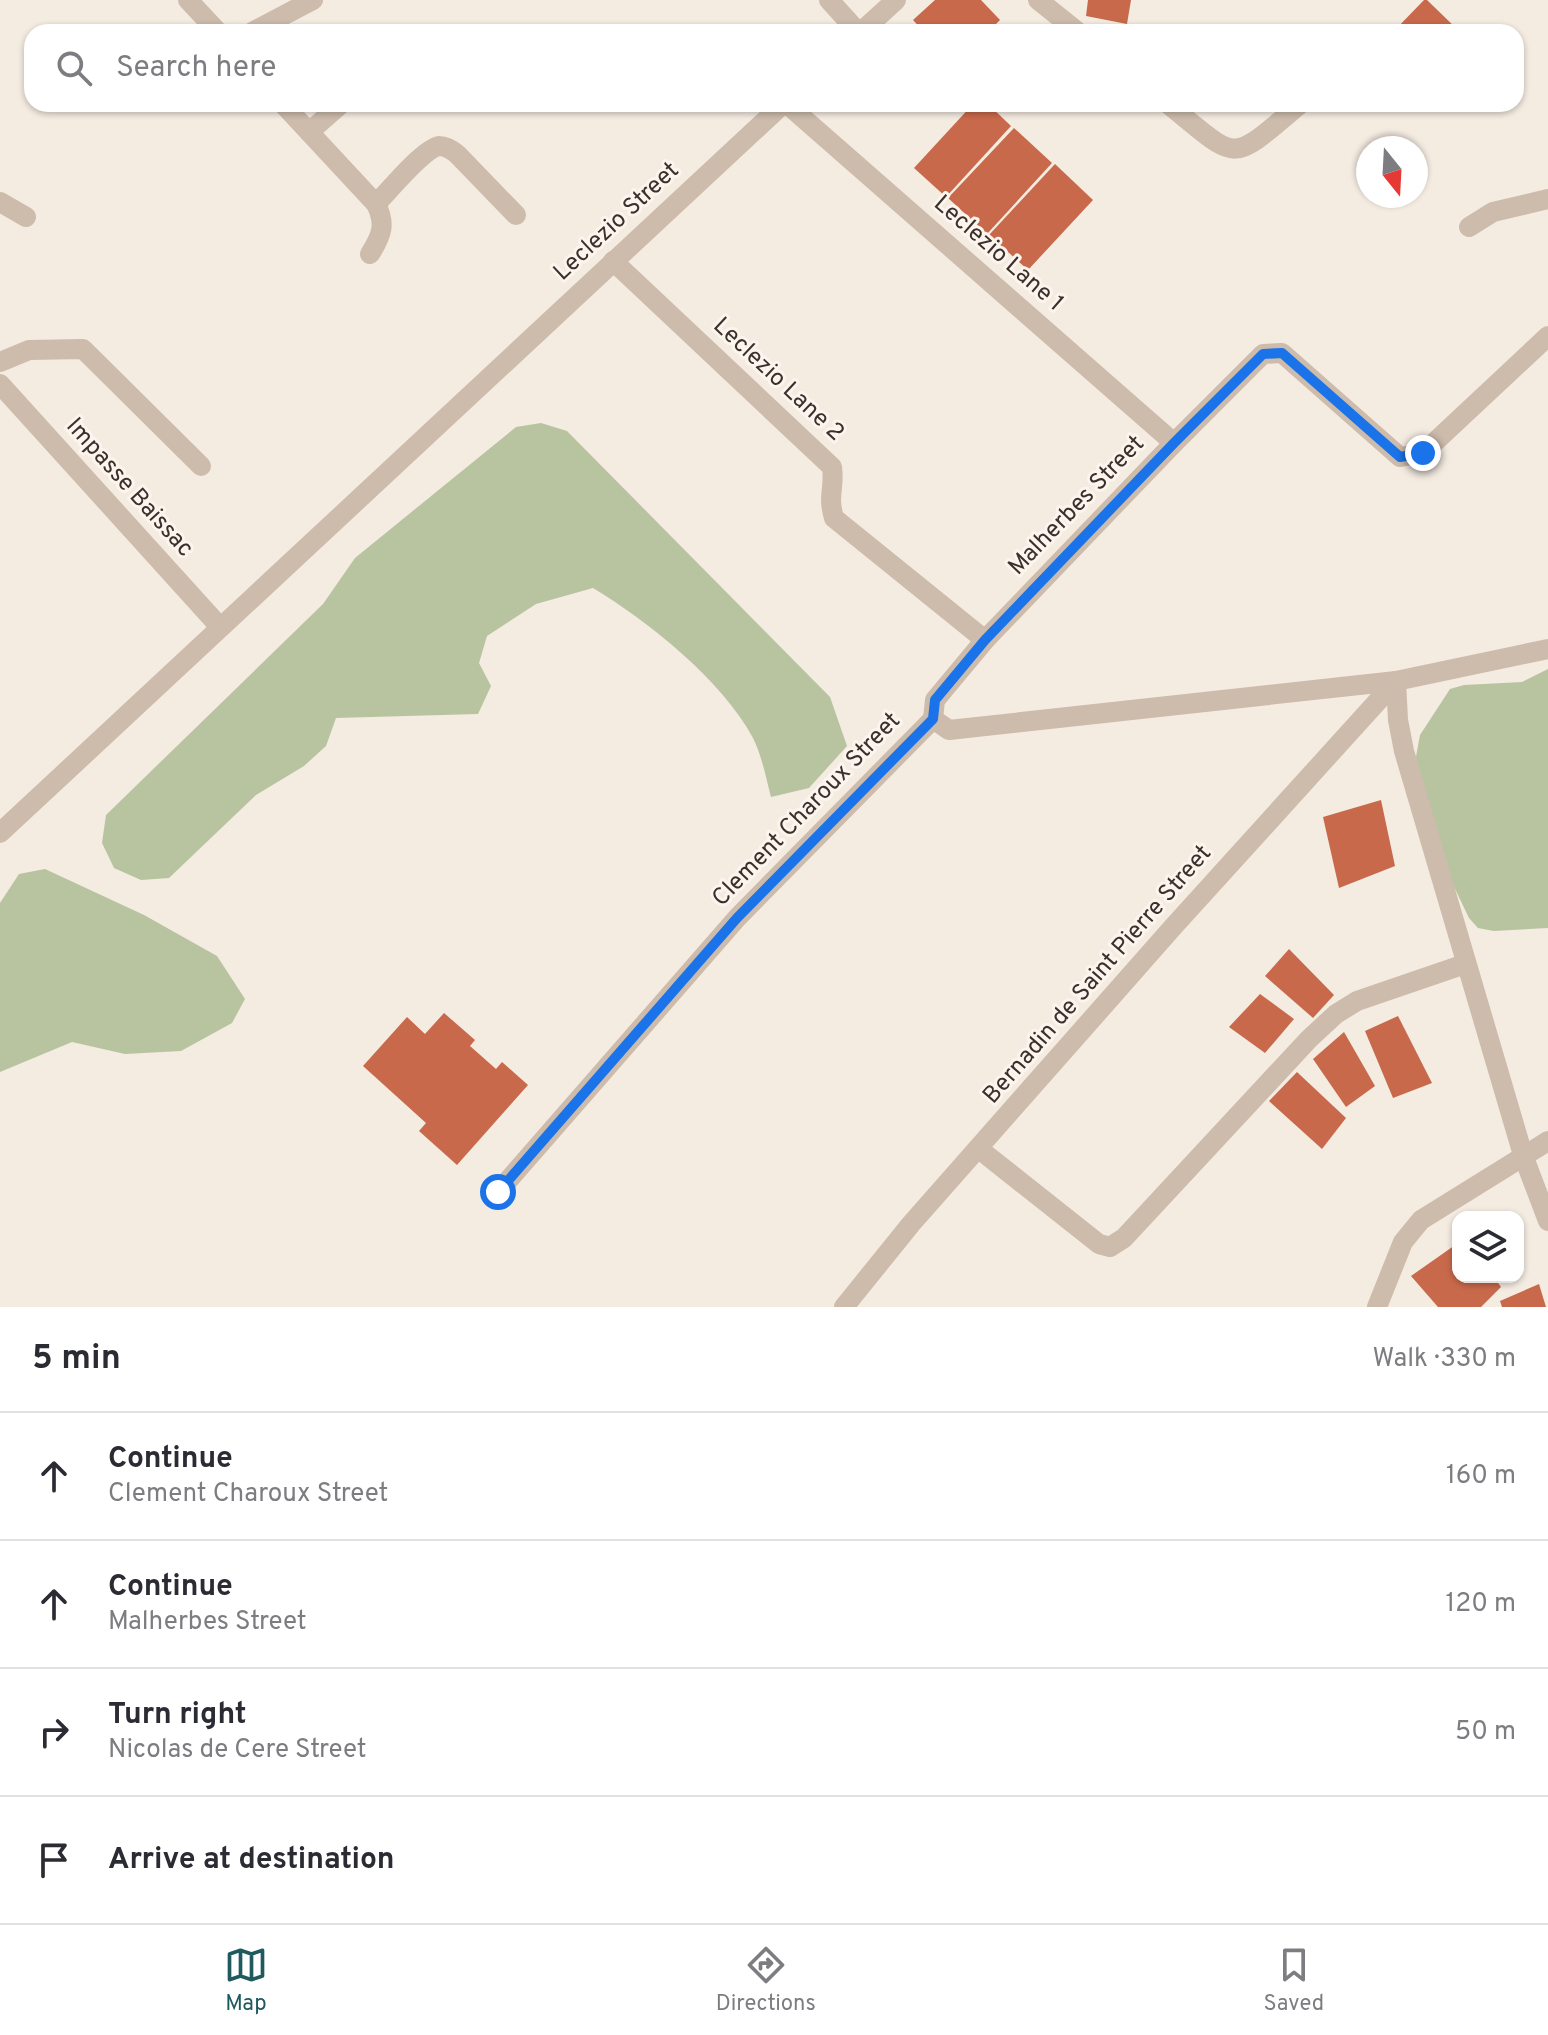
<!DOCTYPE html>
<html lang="en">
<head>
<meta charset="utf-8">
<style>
	body { margin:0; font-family:Overpass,sans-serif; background:#f7f7f7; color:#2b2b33 }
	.controls { position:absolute; right:24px; bottom:24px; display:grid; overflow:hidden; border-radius:16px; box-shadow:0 2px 6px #0004 }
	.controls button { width:72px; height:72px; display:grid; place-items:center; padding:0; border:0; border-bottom:2px solid #e1e1e2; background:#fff; color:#2b2b33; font:40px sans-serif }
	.compass { position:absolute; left:1356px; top:136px; width:72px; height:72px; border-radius:50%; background:#fff; box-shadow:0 2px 6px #0004; rotate:162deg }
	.stop { position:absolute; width:24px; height:24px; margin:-18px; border:6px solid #1a73e8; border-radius:50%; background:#fff }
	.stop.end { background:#1a73e8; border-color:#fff; box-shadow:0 2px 8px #0008 }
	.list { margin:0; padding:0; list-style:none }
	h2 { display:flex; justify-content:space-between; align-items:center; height:104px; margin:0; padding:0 32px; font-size:34px }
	h2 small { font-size:26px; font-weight:400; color:#7c7c81 }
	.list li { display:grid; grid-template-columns:52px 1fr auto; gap:24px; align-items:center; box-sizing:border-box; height:128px; padding:0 32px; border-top:2px solid #e1e1e2 }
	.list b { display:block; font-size:30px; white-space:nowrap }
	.list p { margin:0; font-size:26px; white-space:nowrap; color:#7c7c81 }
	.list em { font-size:26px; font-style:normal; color:#7c7c81 }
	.icon { flex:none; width:44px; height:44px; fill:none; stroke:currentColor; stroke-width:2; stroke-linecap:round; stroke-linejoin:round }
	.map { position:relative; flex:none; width:1548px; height:1307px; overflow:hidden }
	.search { position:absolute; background:#fff; box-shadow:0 2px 6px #0004; left:24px; right:24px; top:24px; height:88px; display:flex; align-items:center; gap:20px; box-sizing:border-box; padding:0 28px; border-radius:24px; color:#7c7c81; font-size:30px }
	.sheet { height:616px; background:#fff }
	nav { display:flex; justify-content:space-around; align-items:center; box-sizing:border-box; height:112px; border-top:2px solid #e1e1e2; background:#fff; font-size:22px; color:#7c7c81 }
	nav a { display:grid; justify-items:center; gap:4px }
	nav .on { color:#1f5a5e }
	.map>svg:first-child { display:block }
	.green { fill:#b8c4a0 }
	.building { fill:#c8694b }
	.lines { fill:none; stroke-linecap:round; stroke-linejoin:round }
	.street { stroke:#cdbbac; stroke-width:20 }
	.route { stroke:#1a73e8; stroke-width:10 }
	.labels { text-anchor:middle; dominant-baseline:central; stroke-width:6; stroke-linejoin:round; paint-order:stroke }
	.street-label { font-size:24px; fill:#3b302b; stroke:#fbf5ee }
</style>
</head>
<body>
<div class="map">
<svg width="1548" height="1307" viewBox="0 0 1548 1307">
	<rect width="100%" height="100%" fill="#f4ebe1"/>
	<g class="green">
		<path d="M541 423 567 431 830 697 847 746 809 788 771 797C766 778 762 756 753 738 722 680 648 621 593 588L536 604 487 636 479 663 491 686 478 714 336 718 326 746 304 766 256 795 169 878 141 880 114 868 102 843 106 815 323 604 355 558 516 427Z"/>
		<path d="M1548 669V928L1494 931 1478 928 1469 918 1444 866 1415 762 1420 735 1450 689 1464 685 1522 682Z"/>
		<path d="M45 869 144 915 217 956 245 999 232 1023 181 1051 125 1054 72 1042 0 1072V903L19 874Z"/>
	</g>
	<g class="building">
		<path d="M935 0H981L1000 20 988 32H924L913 20Z"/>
		<path d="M1088 0H1131L1127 24 1086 16Z"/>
		<path d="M1424 0H1427L1460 32H1393Z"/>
		<path d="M973 104H988L1011 126 946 197 914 168Z"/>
		<path d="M1014 128 1052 163 987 234 948 198Z"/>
		<path d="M1055 164 1093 200 1028 270 989 235Z"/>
		<path d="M1381 800 1395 866 1339 888 1323 817Z"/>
		<path d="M1289 949 1334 995 1313 1018 1265 976Z"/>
		<path d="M1260 994 1294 1019 1265 1053 1229 1027Z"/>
		<path d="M444 1013 475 1040 470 1046 496 1069 502 1062 528 1085 457 1165 419 1131 426 1123 363 1066 407 1017 425 1034Z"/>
		<path d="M1398 1016 1432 1083 1393 1098 1365 1031Z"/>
		<path d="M1344 1032 1375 1086 1346 1107 1313 1059Z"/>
		<path d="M1297 1072 1346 1118 1322 1149 1269 1101Z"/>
		<path d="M1458 1243V1277H1494L1501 1287 1481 1307H1438L1411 1276Z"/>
		<path d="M1539 1284 1546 1307H1502L1500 1301Z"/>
	</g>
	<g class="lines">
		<g class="street">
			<path d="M188 0 218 32"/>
			<path d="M829 0 858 32"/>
			<path d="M1038 0 1078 32"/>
			<path d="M252 32 313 0"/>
			<path d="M861 32 896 0"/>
			<path d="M283 104 376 204C386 224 382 235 370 254"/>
			<path d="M787 104 1174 443"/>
			<path d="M1168 104C1240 162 1228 165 1300 104"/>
			<path d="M309 132 341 104"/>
			<path d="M0 202 26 217"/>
			<path d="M376 204C389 191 423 149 439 146 446 146 452 150 457 154L516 215"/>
			<path d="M1469 227 1493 212 1548 199"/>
			<path d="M613 261 832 467C835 490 827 494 834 518L985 640"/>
			<path d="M0 362 29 350 83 349 201 466"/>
			<path d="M0 384 220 627"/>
			<path d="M1396 681 1398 720 1404 751 1523 1155 1548 1221"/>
			<path d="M933 719 935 700 985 640 1174 443 1263 354 1282 353 1400 457 1423 453 1548 336"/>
			<path d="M933 719 949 730 1396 681 1548 649"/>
			<path d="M0 833 783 104"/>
			<path d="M979 1149 1099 1244 1110 1247 1124 1238 1309 1039 1336 1014 1357 1001 1465 964"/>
			<path d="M498 1192 737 918 933 719"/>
			<path d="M844 1307 911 1224 1173 927 1396 681"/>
			<path d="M1377 1307 1403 1242 1421 1220 1548 1141"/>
		</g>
	</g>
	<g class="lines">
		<path class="route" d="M498 1192 737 918 933 719 935 700 985 640 1174 443 1263 354 1282 353 1400 457 1423 453"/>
	</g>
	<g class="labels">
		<g class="street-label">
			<text transform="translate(617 222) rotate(-43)">Leclezio Street</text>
			<text transform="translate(998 254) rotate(41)">Leclezio Lane 1</text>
			<text transform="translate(778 380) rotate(43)">Leclezio Lane 2</text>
			<text transform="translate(129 488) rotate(48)">Impasse Baissac</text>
			<text transform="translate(1077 506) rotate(-46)">Malherbes Street</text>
			<text transform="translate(807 810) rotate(-46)">Clement Charoux Street</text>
			<text transform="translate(1098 975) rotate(-49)">Bernadin de Saint Pierre Street</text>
		</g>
	</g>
</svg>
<div class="controls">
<button><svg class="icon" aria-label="layers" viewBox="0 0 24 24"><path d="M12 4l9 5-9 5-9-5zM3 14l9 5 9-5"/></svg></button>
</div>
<svg class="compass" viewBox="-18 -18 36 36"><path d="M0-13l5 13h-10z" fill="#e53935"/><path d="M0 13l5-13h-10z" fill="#7c7c81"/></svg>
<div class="stop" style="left:498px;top:1192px"></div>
<div class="stop end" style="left:1423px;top:453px"></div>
<div class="search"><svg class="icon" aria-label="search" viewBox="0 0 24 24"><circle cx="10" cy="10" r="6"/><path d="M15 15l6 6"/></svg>Search here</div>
</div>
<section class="sheet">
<h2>5 min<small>Walk · 330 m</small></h2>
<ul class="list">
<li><svg class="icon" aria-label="ahead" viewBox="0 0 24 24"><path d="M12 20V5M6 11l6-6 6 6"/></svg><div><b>Continue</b><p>Clement Charoux Street</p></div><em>160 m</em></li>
<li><svg class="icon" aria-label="ahead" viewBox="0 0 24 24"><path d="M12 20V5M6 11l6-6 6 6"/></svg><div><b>Continue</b><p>Malherbes Street</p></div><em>120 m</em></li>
<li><svg class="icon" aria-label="right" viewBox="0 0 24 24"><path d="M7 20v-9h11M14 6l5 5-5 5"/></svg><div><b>Turn right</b><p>Nicolas de Cere Street</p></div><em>50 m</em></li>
<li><svg class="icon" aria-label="arrive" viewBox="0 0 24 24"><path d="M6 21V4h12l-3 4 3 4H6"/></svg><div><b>Arrive at destination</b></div></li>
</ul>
</section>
<nav>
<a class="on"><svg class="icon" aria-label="map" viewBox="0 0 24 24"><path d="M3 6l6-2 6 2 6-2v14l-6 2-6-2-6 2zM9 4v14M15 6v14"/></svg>Map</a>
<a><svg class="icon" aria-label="directions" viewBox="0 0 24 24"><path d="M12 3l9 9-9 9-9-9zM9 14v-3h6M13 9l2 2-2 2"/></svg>Directions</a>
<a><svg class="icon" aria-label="saved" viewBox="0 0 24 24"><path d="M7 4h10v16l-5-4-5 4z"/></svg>Saved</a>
</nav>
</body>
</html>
